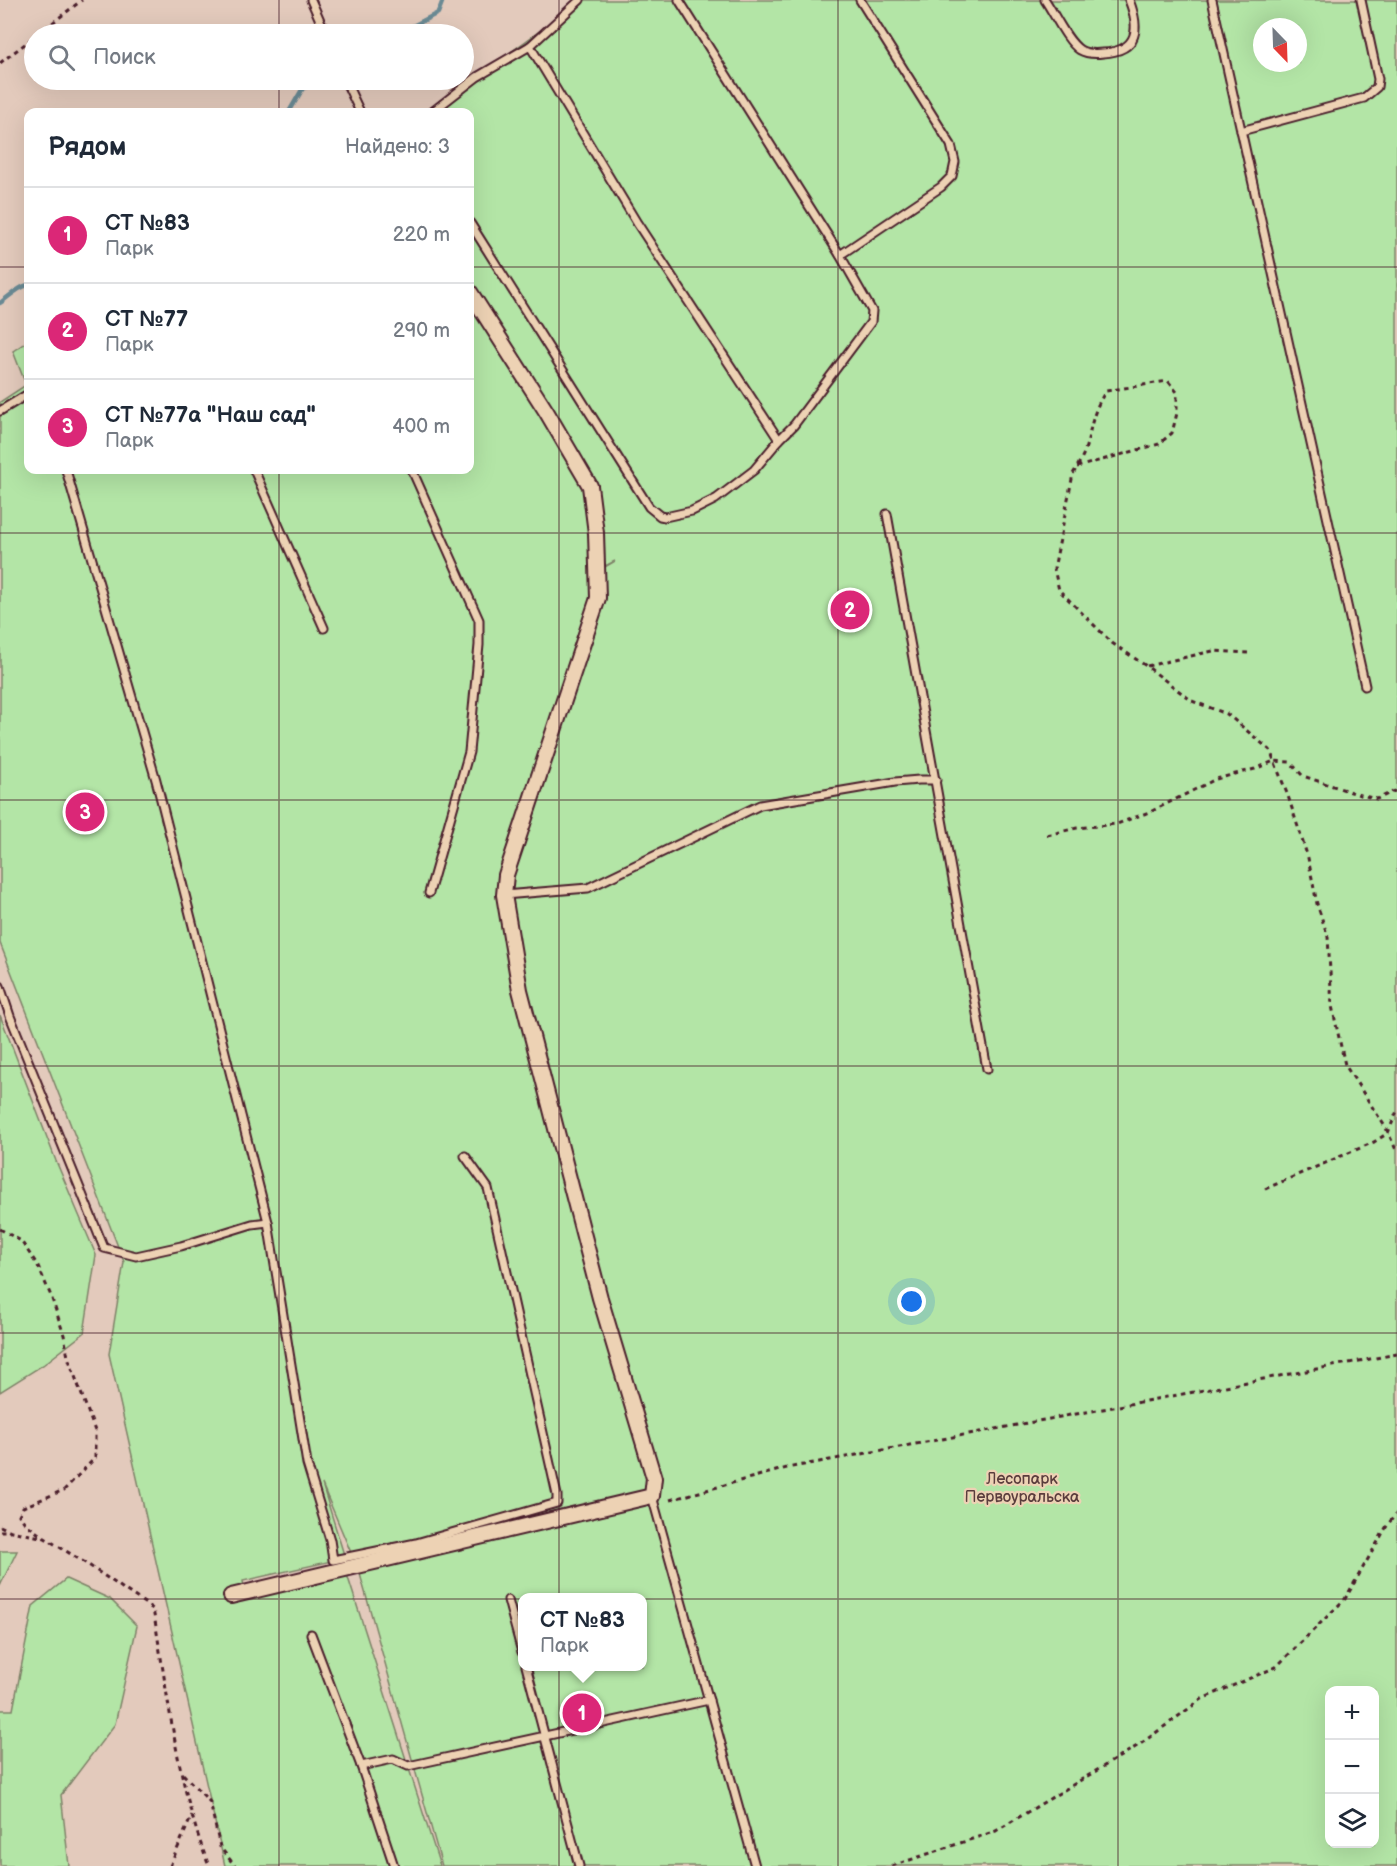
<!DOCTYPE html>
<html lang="ru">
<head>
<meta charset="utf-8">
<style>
	body { margin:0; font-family:"Balsamiq Sans",sans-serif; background:#f6f6f7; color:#1f2937 }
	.controls { position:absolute; right:18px; bottom:18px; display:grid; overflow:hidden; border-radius:12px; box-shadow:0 6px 24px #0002 }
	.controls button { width:54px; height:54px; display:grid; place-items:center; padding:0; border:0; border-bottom:2px solid #e0e1e3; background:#fff; color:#1f2937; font:30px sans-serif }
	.compass { position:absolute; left:1253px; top:18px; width:54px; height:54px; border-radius:50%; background:#fff; box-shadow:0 6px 24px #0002; rotate:157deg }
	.you { position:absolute; left:912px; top:1302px; width:21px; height:21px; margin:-15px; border:4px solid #fff; border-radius:50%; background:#1a73e8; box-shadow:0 0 0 9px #1a73e833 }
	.badge { display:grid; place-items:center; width:39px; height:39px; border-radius:50%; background:#db2777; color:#fff; font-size:20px; font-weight:700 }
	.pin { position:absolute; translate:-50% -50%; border:3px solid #fff; box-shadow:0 2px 6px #0006 }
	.popup { position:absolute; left:518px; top:1593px; width:129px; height:78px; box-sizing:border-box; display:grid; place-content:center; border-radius:12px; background:#fff; filter:drop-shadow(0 2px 4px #0005); font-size:20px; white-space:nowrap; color:#747a83 }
	.popup b { font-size:22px; color:#1f2937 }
	.popup::after { content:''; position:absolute; left:50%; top:100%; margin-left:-12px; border:12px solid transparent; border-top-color:#fff }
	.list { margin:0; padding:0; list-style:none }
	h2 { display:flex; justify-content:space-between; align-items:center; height:78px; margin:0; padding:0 24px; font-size:26px }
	h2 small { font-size:20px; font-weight:400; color:#747a83 }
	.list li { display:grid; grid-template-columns:39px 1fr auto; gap:18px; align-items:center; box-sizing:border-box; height:96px; padding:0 24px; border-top:2px solid #e0e1e3 }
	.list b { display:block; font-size:22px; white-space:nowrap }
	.list p { margin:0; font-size:20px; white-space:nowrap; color:#747a83 }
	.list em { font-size:20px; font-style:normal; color:#747a83 }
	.icon { flex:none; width:33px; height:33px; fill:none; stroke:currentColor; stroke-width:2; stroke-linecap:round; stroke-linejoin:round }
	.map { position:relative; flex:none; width:1397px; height:1866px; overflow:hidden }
	.search { position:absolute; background:#fff; box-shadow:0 6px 24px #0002; left:24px; top:24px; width:450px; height:66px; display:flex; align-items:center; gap:15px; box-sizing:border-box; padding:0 21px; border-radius:33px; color:#747a83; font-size:22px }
	.panel { position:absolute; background:#fff; box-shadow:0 6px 24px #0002; left:24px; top:108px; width:450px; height:366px; border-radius:12px }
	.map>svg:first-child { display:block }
	.green { fill:#b3e5a6; stroke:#7e8268; stroke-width:1.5; fill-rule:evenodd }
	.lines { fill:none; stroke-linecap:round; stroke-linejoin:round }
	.stream { stroke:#6b8a94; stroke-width:4.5 }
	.lane-casing { stroke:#4a1f2b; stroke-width:11 }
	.street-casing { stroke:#4a1f2b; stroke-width:18 }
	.path { stroke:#4a1f2b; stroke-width:3; stroke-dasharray:4.5 4.5; stroke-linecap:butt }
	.lane { stroke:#edd2b4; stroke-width:7 }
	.street { stroke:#edd2b4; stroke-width:14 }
	.grid { fill:none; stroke:#4a1f2b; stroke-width:1.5; stroke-opacity:0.55 }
	.labels { text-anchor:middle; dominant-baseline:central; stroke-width:4.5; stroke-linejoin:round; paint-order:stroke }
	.park-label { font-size:16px; fill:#5a3d3d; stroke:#edd2b4 }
</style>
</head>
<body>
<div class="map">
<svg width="1397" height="1866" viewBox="0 0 1397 1866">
	<rect width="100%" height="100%" fill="#e3cabc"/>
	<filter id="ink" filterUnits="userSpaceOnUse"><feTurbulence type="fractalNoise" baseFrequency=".0167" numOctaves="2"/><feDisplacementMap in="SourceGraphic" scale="12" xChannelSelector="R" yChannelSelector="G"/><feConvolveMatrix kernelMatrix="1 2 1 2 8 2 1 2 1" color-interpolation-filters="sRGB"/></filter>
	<g filter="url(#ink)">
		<g class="green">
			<path d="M582 0H1397V1866H442L360 1574 322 1484 345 1558 243 1581 244 1587 344 1565 440 1866H225L109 1354 124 1262 0 943V402L26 385 13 351 28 341V470H470V301L584 488 593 574 615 561 605 566 594 485 470 286V112H429ZM1262 27H1298V63H1262ZM522 1598H642V1666H522ZM1330 1690H1374V1844H1330Z"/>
			<path d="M0 1015 56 1161 96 1255 84 1333 43 1365 0 1392Z"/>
			<path d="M0 1551H17L0 1586Z"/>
			<path d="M66 1579 110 1599 137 1626 115 1724 61 1795 69 1866H0V1710H13L33 1606Z"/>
		</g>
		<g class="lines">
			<g class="stream">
				<path d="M406 34 409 28 438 13 443 0"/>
				<path d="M289 112 303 88 326 80"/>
				<path d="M0 303C9 297 18 287 28 285"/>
			</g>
			<g class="lane-casing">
				<g id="lane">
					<path d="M311 0 326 34"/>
					<path d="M1045 0C1054 13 1067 42 1080 50 1087 54 1095 54 1103 53 1139 51 1140 28 1129 0"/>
					<path d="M1212 0 1365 686"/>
					<path d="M530 46 637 223 779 440"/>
					<path d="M345 80 360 112"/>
					<path d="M432 112 477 77 530 46 580 0"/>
					<path d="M1241 131 1364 98 1377 87 1378 79 1361 0"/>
					<path d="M470 223 649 507 660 516 665 517 692 511 716 499 754 470 779 440 794 425 871 322 872 311 840 255 679 0"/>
					<path d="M840 255 941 187 952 176 955 162 951 145 860 0"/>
					<path d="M0 411 28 394"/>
					<path d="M66 470 156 780 268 1222 307 1464 330 1540 333 1560 416 1543 557 1503V1495L488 1188 465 1156"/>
					<path d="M254 470 324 628"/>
					<path d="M412 470 479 620V645L469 752 429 893"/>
					<path d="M887 514 987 1069"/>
					<path d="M504 895 588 888 760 805 895 782 919 780H936"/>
					<path d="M0 986 10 1016 104 1248 136 1256 181 1246 252 1224 268 1222"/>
					<path d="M652 1496 755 1866"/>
					<path d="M508 1600 522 1652"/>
					<path d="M311 1634 361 1766 394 1866"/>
					<path d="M526 1666 579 1866"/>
					<path d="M361 1766 393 1759 408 1766 709 1700"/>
				</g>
			</g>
			<g class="street-casing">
				<path id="street" d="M231 1596 652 1496 654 1478 600 1298 520 990 504 895 506 875 598 598 596 533 590 486 546 411 470 292"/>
			</g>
			<g class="path">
				<path d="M38 34 82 0"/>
				<path d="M0 63 34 37"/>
				<path d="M1077 467 1159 444 1172 433 1177 413V392L1168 381 1106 391C1091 413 1092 429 1084 453 1081 460 1077 467 1073 474L1054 569 1059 590 1112 643 1149 668 1192 701 1227 714 1270 750 1288 796 1308 858 1317 904 1328 937 1332 1006 1345 1065 1386 1128 1397 1152"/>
				<path d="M1147 666 1213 651 1248 653"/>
				<path d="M1047 835 1077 828 1117 824 1152 811 1216 779 1255 769 1274 761 1290 762 1303 776 1360 795 1377 799 1397 790"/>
				<path d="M1265 1189 1374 1142 1388 1133 1397 1111"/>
				<path d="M0 1229 21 1241 38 1266 51 1296 64 1335 68 1357 95 1431V1458L64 1490 23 1507 19 1515 25 1523 43 1537"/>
				<path d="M670 1500 787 1468 1397 1354"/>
				<path d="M0 1526 11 1531 45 1538 87 1564 153 1609C168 1695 177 1785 209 1866"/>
				<path d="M0 1531H10"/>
				<path d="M183 1774 210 1802 220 1847 235 1866"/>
				<path d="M170 1866 192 1815"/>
				<path d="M892 1866 996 1831 1139 1745 1202 1699 1276 1667 1345 1599 1388 1524 1397 1513"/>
			</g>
			<use href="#lane" class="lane"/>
			<use href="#street" class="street"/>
		</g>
	</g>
	<path class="grid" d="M279 0V34M559 0V1866M838 0V1866M1118 0V1866M279 80V112M0 267H28M470 267H1397M279 470V1866M0 533H1397M0 800H1397M0 1066H1397M0 1333H1397M0 1599H1397"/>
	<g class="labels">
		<g class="park-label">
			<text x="1022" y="1479">Лесопарк<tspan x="1022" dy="18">Первоуральска</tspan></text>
		</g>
	</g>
</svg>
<div class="controls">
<button>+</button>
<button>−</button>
<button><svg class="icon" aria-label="layers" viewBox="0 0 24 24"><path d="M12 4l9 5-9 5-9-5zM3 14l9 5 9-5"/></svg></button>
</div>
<svg class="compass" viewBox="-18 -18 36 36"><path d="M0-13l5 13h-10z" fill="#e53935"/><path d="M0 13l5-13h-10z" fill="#747a83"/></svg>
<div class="you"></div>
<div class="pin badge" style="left:582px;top:1713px">1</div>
<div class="popup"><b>СТ №83</b>Парк</div>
<div class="pin badge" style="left:850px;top:610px">2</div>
<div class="pin badge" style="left:85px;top:812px">3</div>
<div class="search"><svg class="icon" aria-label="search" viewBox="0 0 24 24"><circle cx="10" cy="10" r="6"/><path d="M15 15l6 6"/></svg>Поиск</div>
<section class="panel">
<h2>Рядом<small>Найдено: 3</small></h2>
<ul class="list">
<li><span class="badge">1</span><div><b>СТ №83</b><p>Парк</p></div><em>220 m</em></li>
<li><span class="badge">2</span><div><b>СТ №77</b><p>Парк</p></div><em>290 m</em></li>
<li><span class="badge">3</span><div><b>СТ №77а &quot;Наш сад&quot;</b><p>Парк</p></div><em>400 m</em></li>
</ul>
</section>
</div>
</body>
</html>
